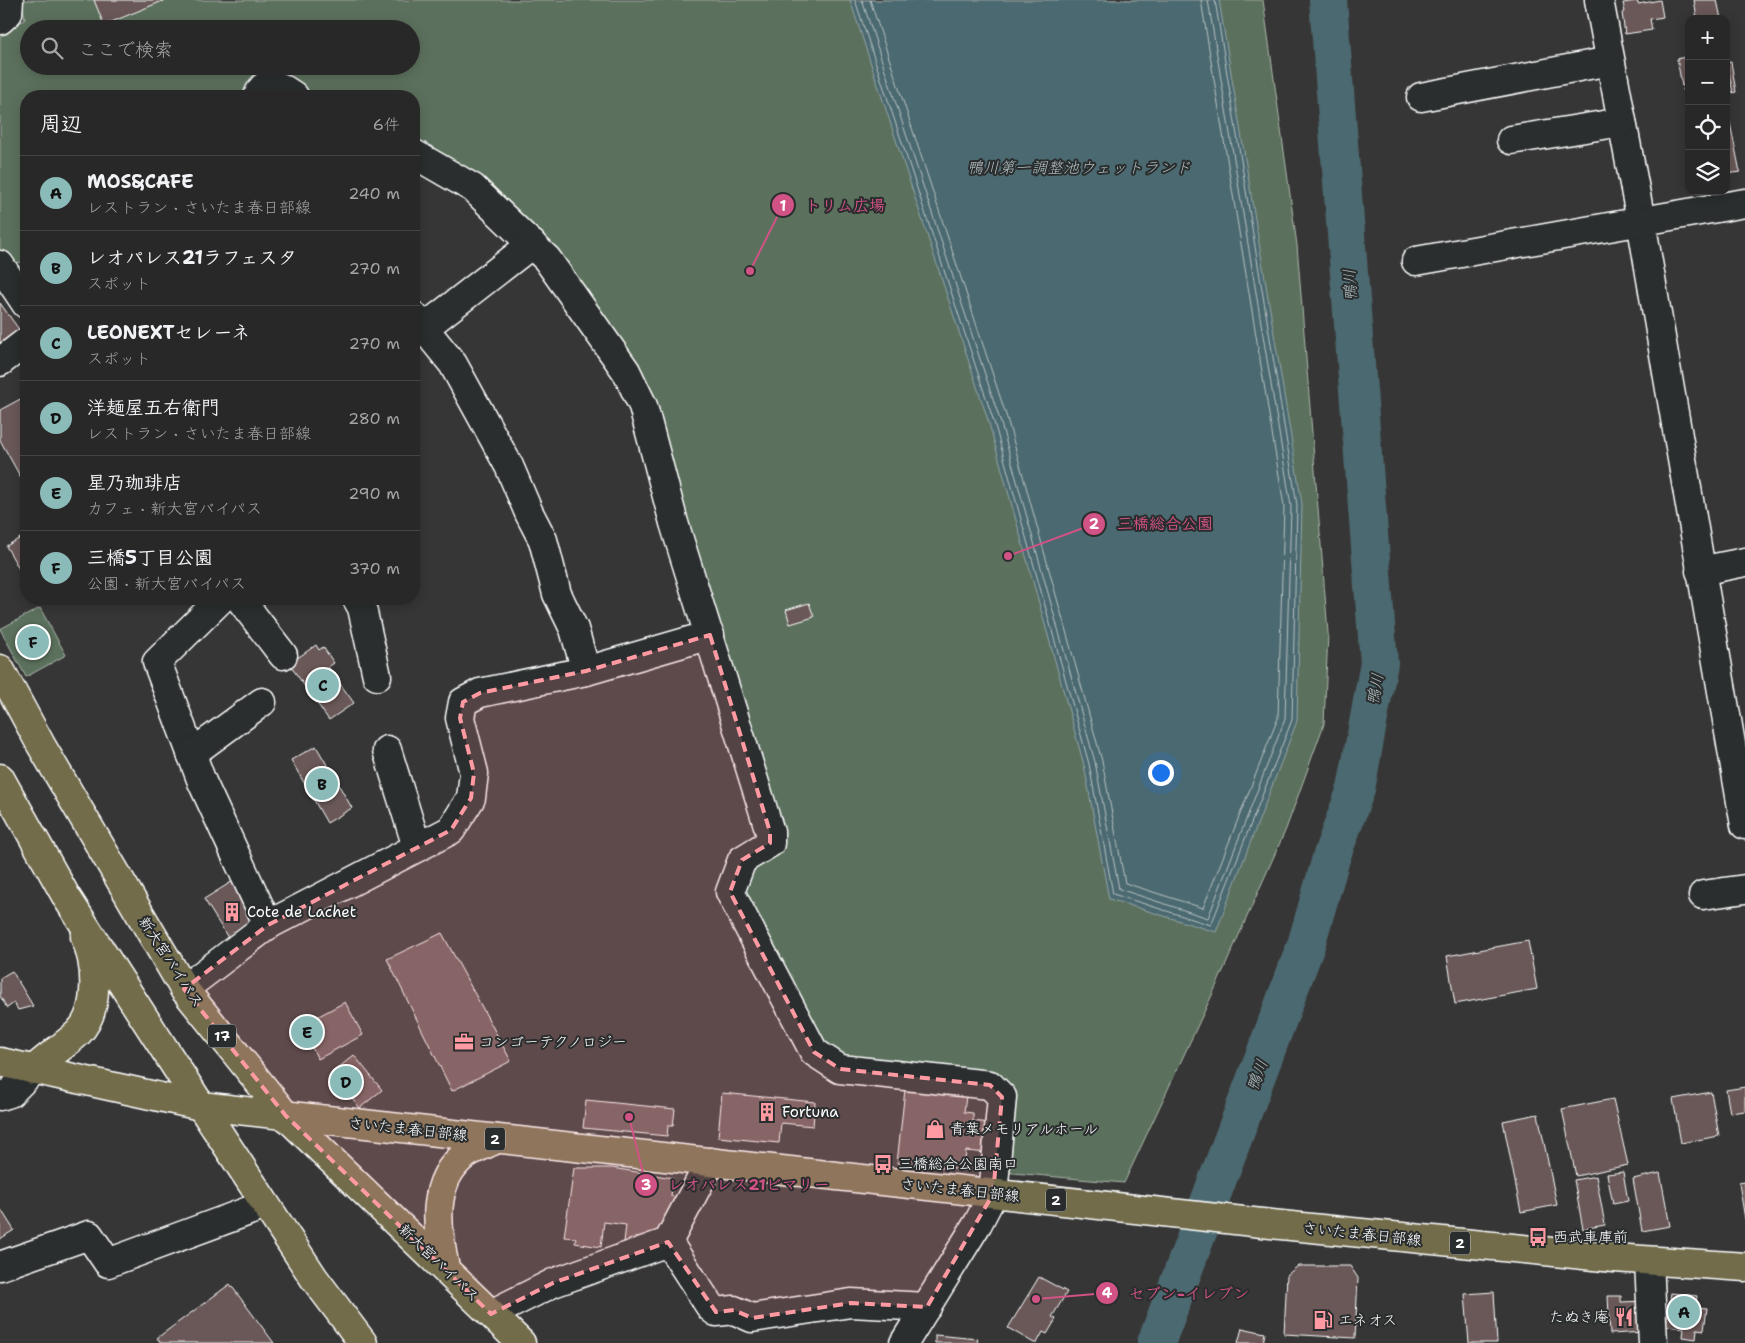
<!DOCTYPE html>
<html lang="ja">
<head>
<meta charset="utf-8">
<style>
	body { margin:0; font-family:"Shantell Sans","Klee One",sans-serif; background:#313030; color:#f1f3f6 }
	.controls { position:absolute; right:15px; top:15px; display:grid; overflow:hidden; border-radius:10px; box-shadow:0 2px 12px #0003 }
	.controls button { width:45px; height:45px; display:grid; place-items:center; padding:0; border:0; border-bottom:1px solid #454445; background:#292828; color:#f1f3f6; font:25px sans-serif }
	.you { position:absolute; left:1160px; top:772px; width:18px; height:18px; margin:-12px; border:4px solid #fff; border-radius:50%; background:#1a73e8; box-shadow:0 0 0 8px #1a73e833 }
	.badge { display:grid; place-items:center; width:32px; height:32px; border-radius:50%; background:#8bbbb9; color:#111; font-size:16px; font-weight:700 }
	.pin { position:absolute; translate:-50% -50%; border:2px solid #fff; box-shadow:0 1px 5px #0006 }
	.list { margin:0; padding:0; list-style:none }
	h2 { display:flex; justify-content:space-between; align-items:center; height:65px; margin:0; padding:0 20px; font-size:21px }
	h2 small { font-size:16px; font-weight:400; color:#a5a6a8 }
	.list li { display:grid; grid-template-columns:32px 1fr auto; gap:15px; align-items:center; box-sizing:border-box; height:75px; padding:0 20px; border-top:1px solid #454445 }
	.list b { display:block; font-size:19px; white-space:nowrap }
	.list p { margin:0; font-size:16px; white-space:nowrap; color:#a5a6a8 }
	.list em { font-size:16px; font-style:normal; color:#a5a6a8 }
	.icon { flex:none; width:28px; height:28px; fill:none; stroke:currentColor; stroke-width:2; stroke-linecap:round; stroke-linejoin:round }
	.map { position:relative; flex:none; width:1745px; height:1343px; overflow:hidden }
	.search { position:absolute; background:#292828; box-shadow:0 2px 12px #0003; left:20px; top:20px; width:400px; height:55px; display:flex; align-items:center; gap:12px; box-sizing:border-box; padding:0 18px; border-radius:28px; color:#a5a6a8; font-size:19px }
	.panel { position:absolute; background:#292828; box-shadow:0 2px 12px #0003; left:20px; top:90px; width:400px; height:515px; border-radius:20px }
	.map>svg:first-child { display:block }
	.green { fill:#5b715d; stroke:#adb8ae; fill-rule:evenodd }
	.water { fill:#4c696f; stroke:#94a5a9 }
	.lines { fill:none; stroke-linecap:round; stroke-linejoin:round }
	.shore { stroke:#b7c3c5; stroke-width:1 }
	.river { stroke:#4c696f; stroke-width:38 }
	.building { fill:#6a5858; stroke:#fff }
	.minor-casing { stroke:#fff; stroke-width:31 }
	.major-casing { stroke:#fff; stroke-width:31 }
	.highway-casing { stroke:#fff; stroke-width:31 }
	.minor { stroke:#2a2d2e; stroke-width:28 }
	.major { stroke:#726c4b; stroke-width:28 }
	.highway { stroke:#726c4b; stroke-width:28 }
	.marked { fill:#ff9aa2; fill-opacity:0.2; stroke:#ff9aa2; stroke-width:4; stroke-dasharray:10 6; stroke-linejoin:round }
	.labels { text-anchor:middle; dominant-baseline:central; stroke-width:4; stroke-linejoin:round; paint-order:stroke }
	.shield { fill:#2a2d2e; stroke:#bfc0c0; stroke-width:1 }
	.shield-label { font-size:14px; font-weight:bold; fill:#fff }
	.poi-label { font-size:15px; fill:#fff; stroke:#2a2d2e; text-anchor:start }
	.street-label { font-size:15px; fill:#fff; stroke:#2a2d2e }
	.water-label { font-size:16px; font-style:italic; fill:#aebcbe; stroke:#2a2d2e }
	.leader { fill:none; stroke:#d15284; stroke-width:2 }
	.callout-dot { fill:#d15284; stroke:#2a2d2e; stroke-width:2 }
	.mark-label { font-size:15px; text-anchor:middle; font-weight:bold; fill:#fff }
	.callout-label { font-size:16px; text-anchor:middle; font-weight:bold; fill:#d15284; stroke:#2a2d2e; stroke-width:4; stroke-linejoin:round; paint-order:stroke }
</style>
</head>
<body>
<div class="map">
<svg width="1745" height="1343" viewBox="0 0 1745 1343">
	<rect width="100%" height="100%" fill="#373636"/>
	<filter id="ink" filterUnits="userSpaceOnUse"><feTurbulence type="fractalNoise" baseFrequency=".02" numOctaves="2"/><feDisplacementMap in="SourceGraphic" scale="10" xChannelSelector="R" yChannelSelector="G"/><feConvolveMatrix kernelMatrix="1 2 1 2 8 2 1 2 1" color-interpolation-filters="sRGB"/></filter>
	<g filter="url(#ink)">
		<g class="green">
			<path d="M22 0H1263L1297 245 1328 633 1324 724 1286 829 1219 980 1124 1183 1002 1172 1008 1096 845 1061 818 1040 739 888 746 865 770 852 623 346 414 142V96H26V263L15 262 0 252V31L25 20ZM29 29H411V66H29Z"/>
			<path d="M40 608 66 655 26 677 0 629Z"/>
		</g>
		<path class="water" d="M850 0H1219L1302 504 1297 721 1216 932 1109 899 1084 765 989 423Z"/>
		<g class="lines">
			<g class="shore">
				<path d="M855 0 994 422 1089 764 1113 894 1211 925 1292 720 1297 505 1215 0"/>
				<path d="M862 0 1000 420 1095 762 1119 889 1208 918 1285 719 1291 506 1208 0"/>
				<path d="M870 0 1007 418 1102 761 1125 883 1203 908 1278 718 1284 506 1201 0"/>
			</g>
			<path class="river" d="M1156 1343 1306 945 1332 855 1356 789 1379 663 1328 0"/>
		</g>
		<g class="building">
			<path d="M94 0H165L104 25Z"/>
			<path d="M1660 0 1663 17 1650 19 1652 30 1625 34 1622 13 1625 12 1623 3 1637 1 1638 4Z"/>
			<path d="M1694 0H1717L1721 19H1697Z"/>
			<path d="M1689 56V85L1682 86 1677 59Z"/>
			<path d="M1731 62 1736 92 1733 93 1727 63Z"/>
			<path d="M1689 88V114L1687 115 1683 89Z"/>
			<path d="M1726 113H1728L1740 172 1726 174Z"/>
			<path d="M0 303 23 335 0 351Z"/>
			<path d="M26 396V487L0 440V410Z"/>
			<path d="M26 535V581L6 546Z"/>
			<path d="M809 603 814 617 790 624 786 610Z"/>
			<path d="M316 645 319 650 323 647 334 663 328 667 354 703 329 720 289 664Z"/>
			<path d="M316 746 352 808 327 823 291 760Z"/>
			<path d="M233 881 259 925 230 941 204 899Z"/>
			<path d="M442 933 511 1061 452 1091 387 959Z"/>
			<path d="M1528 941 1537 989 1455 1004 1447 956Z"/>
			<path d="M12 971 33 1006 18 1010 14 1003 7 1008 0 996V978Z"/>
			<path d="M345 1002 363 1035 318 1059 300 1026Z"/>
			<path d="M354 1055 382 1090 360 1108 332 1073Z"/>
			<path d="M1745 1087V1111L1730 1113 1726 1090Z"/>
			<path d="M905 1089 966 1096 964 1112 973 1113V1121L990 1123 987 1153 966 1151 964 1170 897 1163Z"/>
			<path d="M1711 1092 1719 1136 1681 1143 1673 1099Z"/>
			<path d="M722 1093 815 1102 813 1126 781 1123 779 1143 718 1137Z"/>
			<path d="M1613 1099 1628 1165 1576 1176 1562 1109Z"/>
			<path d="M586 1100 675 1109 673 1126H668L667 1136 583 1128Z"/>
			<path d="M1538 1114 1557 1205 1521 1212 1503 1121Z"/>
			<path d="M574 1168H612L673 1178 671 1196 683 1198 661 1240 623 1250 626 1225 604 1222 601 1247 575 1243 576 1238 564 1237Z"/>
			<path d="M1623 1172 1628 1201 1613 1204 1607 1174Z"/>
			<path d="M1660 1173 1670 1226 1642 1231 1633 1179Z"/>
			<path d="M1596 1176 1605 1225 1583 1229 1574 1180Z"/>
			<path d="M1745 1182V1219L1739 1183Z"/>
			<path d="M0 1208 14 1230 0 1239Z"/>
			<path d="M1298 1266H1350L1358 1278 1355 1338 1284 1334 1287 1275Z"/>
			<path d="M1039 1277 1067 1292 1052 1317 1056 1319 1047 1334 1043 1332 1037 1343H1034L1008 1328Z"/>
			<path d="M230 1284 274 1343H161L157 1338Z"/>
			<path d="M1494 1292 1497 1343H1469L1465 1294Z"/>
			<path d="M1671 1293 1697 1296 1695 1307 1707 1308 1704 1330 1697 1329 1696 1339 1683 1337 1684 1328 1666 1326Z"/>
			<path d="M1608 1296H1621V1302L1644 1301 1645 1332 1610 1334Z"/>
			<path d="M1242 1328 1265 1333 1263 1343H1238Z"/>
			<path d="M935 1335 978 1339 977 1343H935Z"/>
		</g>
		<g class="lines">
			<g class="minor-casing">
				<g id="minor">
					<path d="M1599 0 1641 221 1745 825"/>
					<path d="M0 20 8 13 9 0"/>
					<path d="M258 96C266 75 281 87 294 96"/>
					<path d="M1421 97 1610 61"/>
					<path d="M1511 140 1622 122"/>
					<path d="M414 154 473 188 547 259 626 371 643 406 674 523 770 832V843L742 860 730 892 814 1052 840 1069 990 1085 1002 1097 993 1194 978 1223 904 1343"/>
					<path d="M1416 261 1745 203"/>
					<path d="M0 265 26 304"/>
					<path d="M414 316 453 364 509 466 529 513 543 540 557 594 574 629 586 671"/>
					<path d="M424 328 532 244"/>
					<path d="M0 362 26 342"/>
					<path d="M1700 571 1745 562"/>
					<path d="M221 599 157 662 202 782 268 925"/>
					<path d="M240 599 283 655"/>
					<path d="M357 599 362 608 377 676"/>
					<path d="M387 750 417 847"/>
					<path d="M191 754 262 702"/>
					<path d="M1703 895 1745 889"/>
					<path d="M184 989 268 925 451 830 471 798 474 773 460 718 463 702 480 693 586 671 710 635"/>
					<path d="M0 1096 10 1093 33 1070"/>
					<path d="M668 1242 711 1308 716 1312 734 1310 752 1318 851 1303 927 1307"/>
					<path d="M1649 1261 1653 1343"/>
					<path d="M0 1266 89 1235 108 1263 265 1205"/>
					<path d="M491 1314 553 1283 668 1242 710 1162"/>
				</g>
			</g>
			<g class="major-casing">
				<g id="major">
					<path d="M0 1062 201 1106 1271 1224 1614 1258 1745 1267"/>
					<path d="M445 1268C437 1230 429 1181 466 1154 475 1148 487 1144 497 1139"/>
				</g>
			</g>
			<g class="highway-casing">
				<g id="highway">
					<path d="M0 669 41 745 184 989 286 1116 521 1343"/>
					<path d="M0 778 67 898 201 1106 314 1278 363 1343"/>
					<path d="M33 1070C47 1057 64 1046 78 1033 100 1011 97 964 85 937"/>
				</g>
			</g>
			<use href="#minor" class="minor"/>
			<use href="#major" class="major"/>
			<use href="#highway" class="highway"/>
		</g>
	</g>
	<path class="marked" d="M710 635 770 832V843L742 860 730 892 814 1052 840 1069 990 1085 1002 1097 993 1194 927 1307 851 1303 752 1318 734 1310 716 1312 668 1242 553 1283 491 1314 286 1116 184 989 268 925 451 830 471 798 474 773 460 718 463 702 480 693 586 671Z"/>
	<defs>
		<g id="building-bare" transform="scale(1.5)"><path d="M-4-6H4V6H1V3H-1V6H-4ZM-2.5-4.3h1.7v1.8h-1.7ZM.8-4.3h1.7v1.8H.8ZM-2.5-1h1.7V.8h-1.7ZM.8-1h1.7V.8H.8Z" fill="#ff9aa2" stroke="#2a2d2e" stroke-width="2.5" paint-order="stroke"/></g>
		<g id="office-bare" transform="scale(1.5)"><path d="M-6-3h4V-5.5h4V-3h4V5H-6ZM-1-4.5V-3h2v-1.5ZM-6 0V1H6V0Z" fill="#ff9aa2" stroke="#2a2d2e" stroke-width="2.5" paint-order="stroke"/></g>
		<g id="shop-bare" transform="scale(1.5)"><path d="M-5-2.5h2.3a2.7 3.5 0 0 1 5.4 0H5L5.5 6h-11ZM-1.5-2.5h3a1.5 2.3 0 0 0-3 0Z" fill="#ff9aa2" stroke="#2a2d2e" stroke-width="2.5" paint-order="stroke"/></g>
		<g id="bus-bare" transform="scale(1.5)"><path d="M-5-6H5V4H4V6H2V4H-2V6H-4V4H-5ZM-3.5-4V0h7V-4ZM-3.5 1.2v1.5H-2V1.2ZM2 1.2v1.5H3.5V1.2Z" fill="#ff9aa2" stroke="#2a2d2e" stroke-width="2.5" paint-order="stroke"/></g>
		<g id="restaurant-bare" transform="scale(1.5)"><path d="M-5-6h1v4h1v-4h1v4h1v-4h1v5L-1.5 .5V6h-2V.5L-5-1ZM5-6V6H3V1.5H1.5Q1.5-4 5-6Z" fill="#ff9aa2" stroke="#2a2d2e" stroke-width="2.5" paint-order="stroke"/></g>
		<g id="fuel-bare" transform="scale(1.5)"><path d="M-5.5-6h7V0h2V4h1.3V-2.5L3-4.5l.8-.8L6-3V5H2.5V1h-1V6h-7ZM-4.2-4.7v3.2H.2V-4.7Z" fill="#ff9aa2" stroke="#2a2d2e" stroke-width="2.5" paint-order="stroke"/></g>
	</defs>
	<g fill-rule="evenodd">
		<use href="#building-bare" x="232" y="912"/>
		<use href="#office-bare" x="464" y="1042"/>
		<use href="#building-bare" x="767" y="1112"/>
		<use href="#shop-bare" x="935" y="1129"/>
		<use href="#bus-bare" x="883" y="1164"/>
		<use href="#bus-bare" x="1538" y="1237"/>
		<use href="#restaurant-bare" x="1624" y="1317"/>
		<use href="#fuel-bare" x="1323" y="1320"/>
	</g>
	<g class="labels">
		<g class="shield">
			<rect x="208" y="1024.5" width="28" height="23" rx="4"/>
			<rect x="485" y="1127.5" width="20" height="23" rx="4"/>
			<rect x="1046" y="1188.5" width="20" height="23" rx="4"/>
			<rect x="1450" y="1231.5" width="20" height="23" rx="4"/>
		</g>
		<g class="shield-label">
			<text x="222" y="1036">17</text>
			<text x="495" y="1139">2</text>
			<text x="1056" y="1200">2</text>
			<text x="1460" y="1243">2</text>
		</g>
		<g class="poi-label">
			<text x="247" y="912">Cote de Lachet</text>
			<text x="479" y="1042">コンゴーテクノロジー</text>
			<text x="782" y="1112">Fortuna</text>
			<text x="950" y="1129">青葉メモリアルホール</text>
			<text x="898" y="1164">三橋総合公園南口</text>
			<text x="1553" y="1237">西武車庫前</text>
			<text x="1609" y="1317" text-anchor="end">たぬき庵</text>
			<text x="1338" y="1320">エネオス</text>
		</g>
		<g class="street-label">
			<text transform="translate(171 962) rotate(57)">新大宮バイパス</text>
			<text transform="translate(408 1129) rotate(6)">さいたま春日部線</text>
			<text transform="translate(960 1190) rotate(6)">さいたま春日部線</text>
			<text transform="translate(1362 1234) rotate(6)">さいたま春日部線</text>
			<text transform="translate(439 1263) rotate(44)">新大宮バイパス</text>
		</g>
		<g class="water-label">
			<text x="1079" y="167">鴨川第一調整池ウェットランド</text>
			<text transform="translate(1350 285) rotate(-94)">鴨川</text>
			<text transform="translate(1375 689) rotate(-80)">鴨川</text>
			<text transform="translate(1257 1075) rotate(-69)">鴨川</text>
		</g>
	</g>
	<path class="leader" d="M750 271L783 205M1008 556L1094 524M629 1117L646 1185M1036 1299L1107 1293"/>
	<g class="callout-dot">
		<circle cx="750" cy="271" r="5"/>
		<circle cx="1008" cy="556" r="5"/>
		<circle cx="629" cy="1117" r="5"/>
		<circle cx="1036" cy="1299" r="5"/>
		<circle cx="783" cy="205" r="12"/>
		<circle cx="1094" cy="524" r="12"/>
		<circle cx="646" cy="1185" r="12"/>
		<circle cx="1107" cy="1293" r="12"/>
	</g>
	<g class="mark-label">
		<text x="783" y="211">1</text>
		<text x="1094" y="529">2</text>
		<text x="646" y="1190">3</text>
		<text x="1107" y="1298">4</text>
	</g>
	<g class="callout-label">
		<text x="845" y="211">トリム広場</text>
		<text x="1165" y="529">三橋総合公園</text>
		<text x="749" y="1190">レオパレス21ビマリー</text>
		<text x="1189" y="1299">セブン-イレブン</text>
	</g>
</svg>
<div class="controls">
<button>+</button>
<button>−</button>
<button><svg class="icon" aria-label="locate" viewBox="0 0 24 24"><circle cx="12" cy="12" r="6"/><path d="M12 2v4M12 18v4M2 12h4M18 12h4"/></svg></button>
<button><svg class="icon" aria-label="layers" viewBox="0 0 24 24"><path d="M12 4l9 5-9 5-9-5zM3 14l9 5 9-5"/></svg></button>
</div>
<div class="you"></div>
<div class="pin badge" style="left:1684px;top:1312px">A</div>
<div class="pin badge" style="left:322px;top:784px">B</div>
<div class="pin badge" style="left:323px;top:685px">C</div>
<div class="pin badge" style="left:346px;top:1082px">D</div>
<div class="pin badge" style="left:307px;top:1032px">E</div>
<div class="pin badge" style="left:33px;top:642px">F</div>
<div class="search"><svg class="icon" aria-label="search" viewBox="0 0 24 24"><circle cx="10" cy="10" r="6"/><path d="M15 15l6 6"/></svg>ここで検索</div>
<section class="panel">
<h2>周辺<small>6件</small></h2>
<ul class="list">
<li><span class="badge">A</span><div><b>MOS&amp;CAFE</b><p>レストラン · さいたま春日部線</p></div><em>240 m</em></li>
<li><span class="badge">B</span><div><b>レオパレス21ラフェスタ</b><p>スポット</p></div><em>270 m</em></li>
<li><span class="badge">C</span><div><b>LEONEXTセレーネ</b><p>スポット</p></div><em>270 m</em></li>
<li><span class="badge">D</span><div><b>洋麺屋五右衛門</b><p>レストラン · さいたま春日部線</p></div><em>280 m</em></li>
<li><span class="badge">E</span><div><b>星乃珈琲店</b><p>カフェ · 新大宮バイパス</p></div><em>290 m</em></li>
<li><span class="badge">F</span><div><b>三橋5丁目公園</b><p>公園 · 新大宮バイパス</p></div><em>370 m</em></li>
</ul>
</section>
</div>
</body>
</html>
